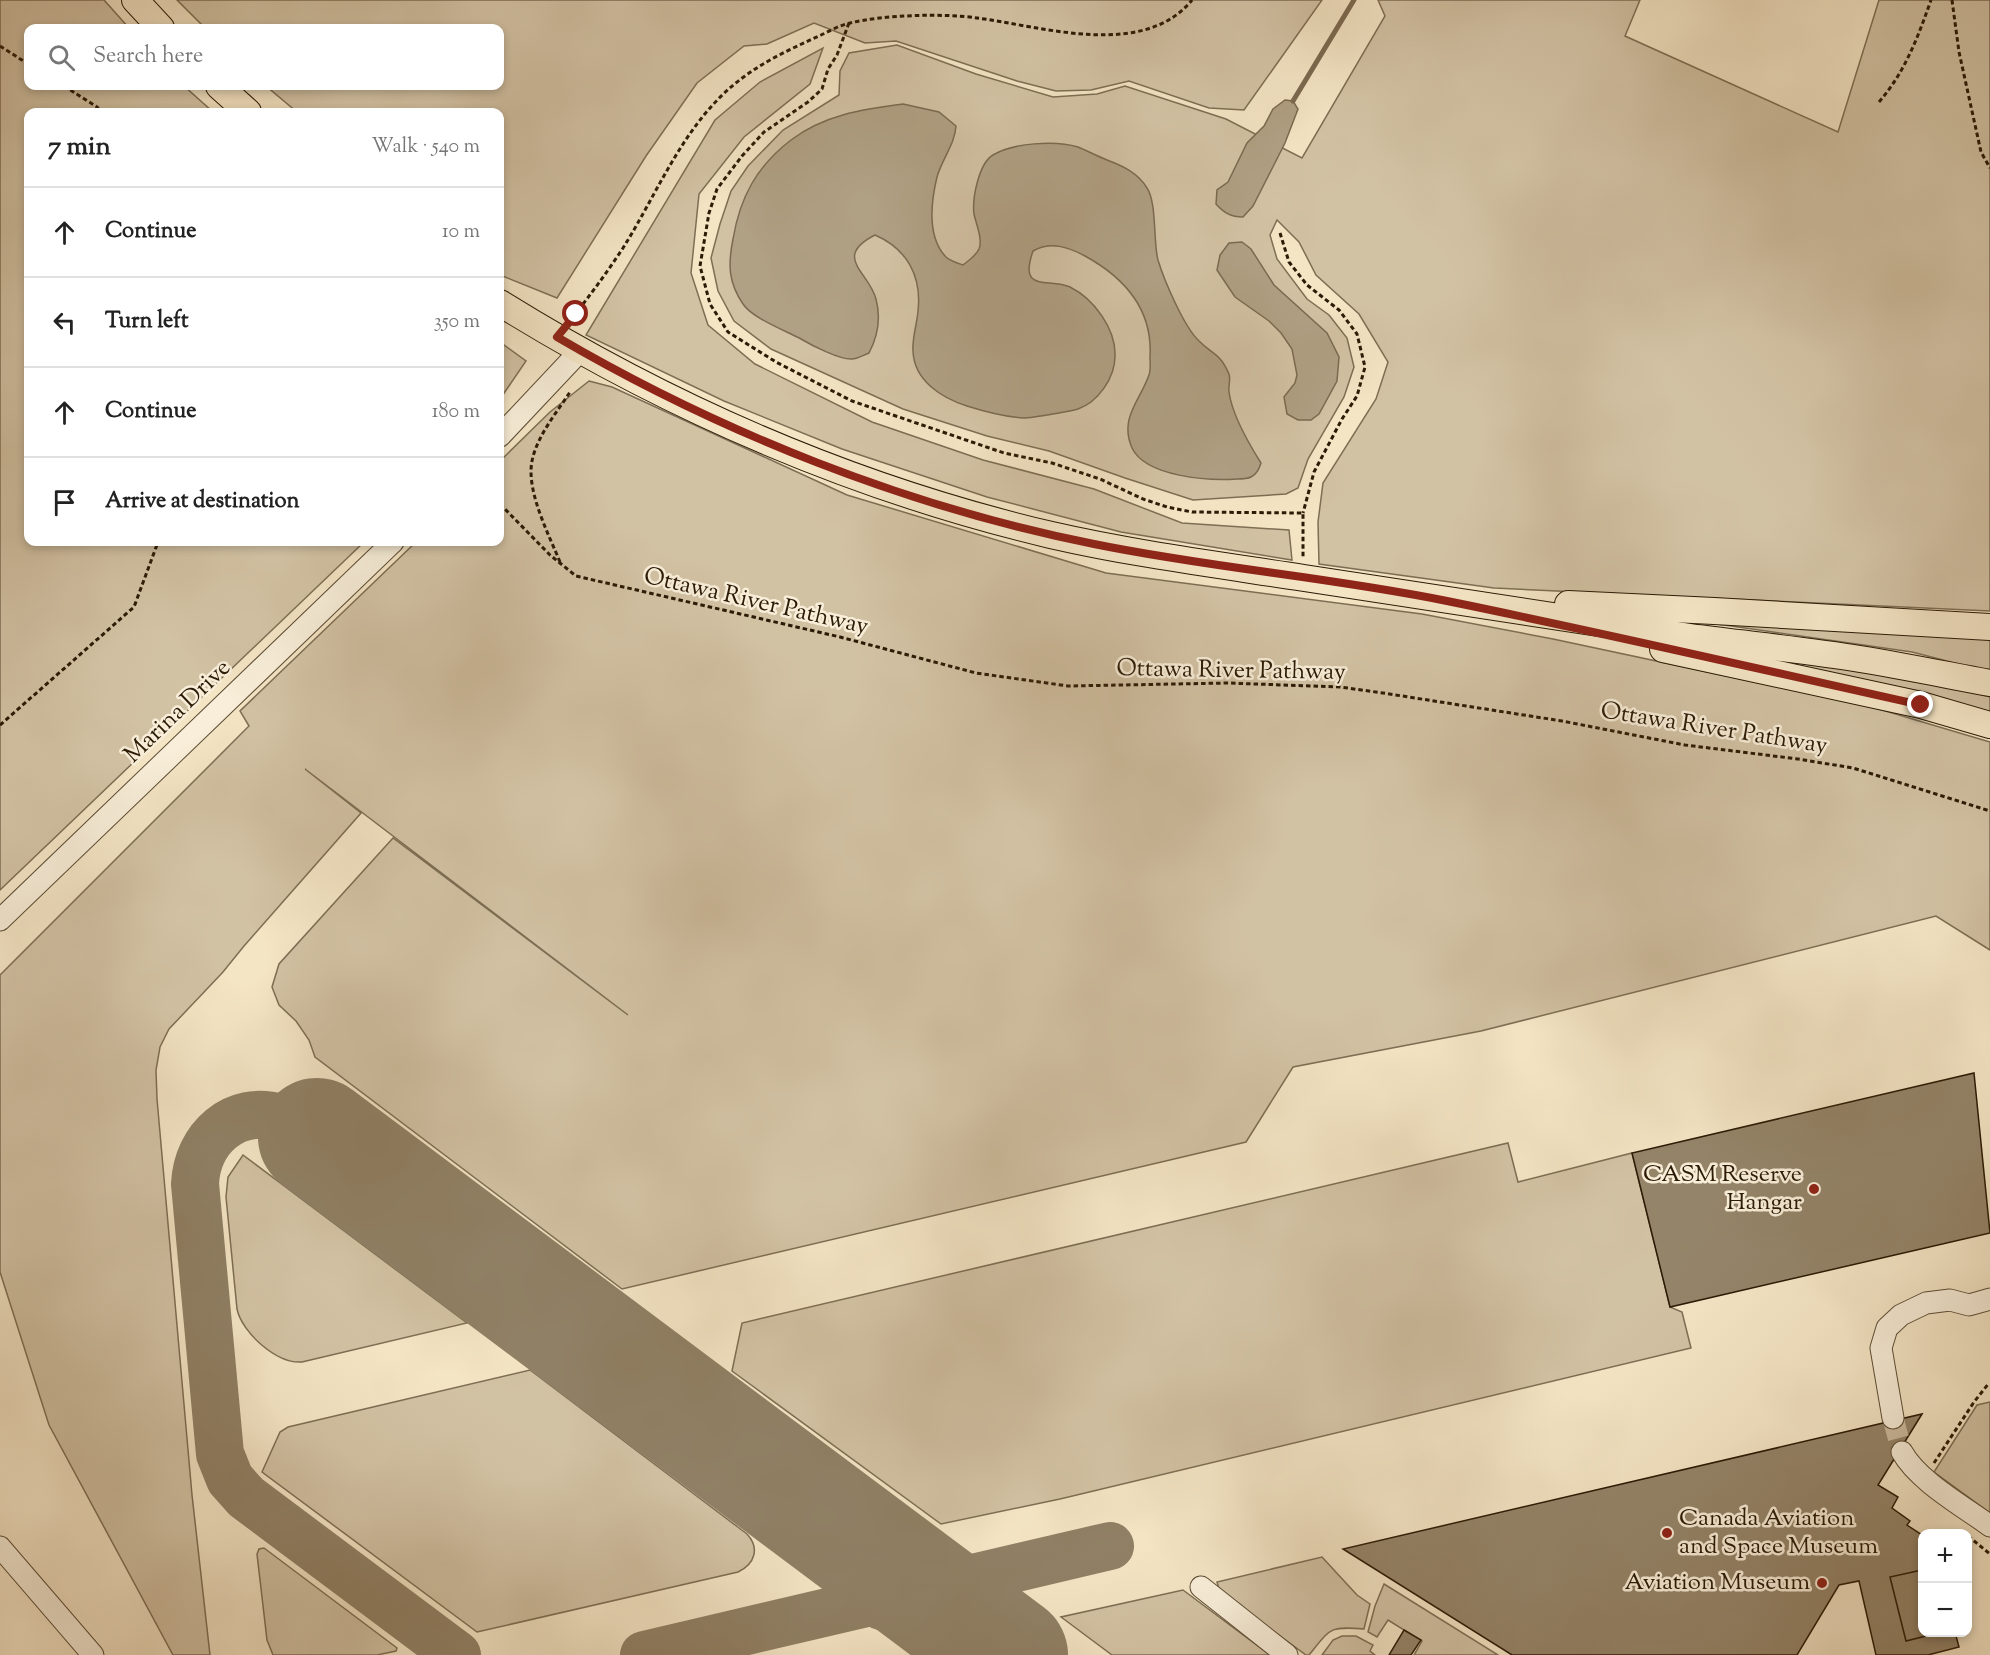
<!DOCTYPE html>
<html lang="en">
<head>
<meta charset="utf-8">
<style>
	body { margin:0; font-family:"Sorts Mill Goudy",serif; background:#f2f2f2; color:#222 }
	.controls { position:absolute; right:18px; bottom:18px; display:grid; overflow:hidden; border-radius:12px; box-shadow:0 3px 9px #0003 }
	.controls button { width:54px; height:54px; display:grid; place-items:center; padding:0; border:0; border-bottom:2px solid #e0e0e0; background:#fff; color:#222; font:30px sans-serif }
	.stop { position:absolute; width:18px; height:18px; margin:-14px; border:4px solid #8f2418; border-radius:50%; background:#fff }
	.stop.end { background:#8f2418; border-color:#fff; box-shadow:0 2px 6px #0008 }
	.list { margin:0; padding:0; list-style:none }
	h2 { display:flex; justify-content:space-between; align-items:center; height:78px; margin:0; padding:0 24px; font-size:26px }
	h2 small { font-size:20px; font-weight:400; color:#767676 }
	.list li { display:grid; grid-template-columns:39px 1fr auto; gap:18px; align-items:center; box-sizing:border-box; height:90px; padding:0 24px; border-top:2px solid #e0e0e0 }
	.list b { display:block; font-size:22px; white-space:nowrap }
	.list em { font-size:20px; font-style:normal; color:#767676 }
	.icon { flex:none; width:33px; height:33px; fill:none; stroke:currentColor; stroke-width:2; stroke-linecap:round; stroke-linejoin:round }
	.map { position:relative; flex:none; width:1990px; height:1655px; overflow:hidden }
	.search { position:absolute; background:#fff; box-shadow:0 3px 9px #0003; left:24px; top:24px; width:480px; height:66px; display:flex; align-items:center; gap:15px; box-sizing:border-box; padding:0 21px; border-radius:12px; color:#767676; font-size:22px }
	.panel { position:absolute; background:#fff; box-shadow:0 3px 9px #0003; left:24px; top:108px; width:480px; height:438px; border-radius:12px }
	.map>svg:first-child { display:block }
	.green { fill:#d2c2a4; stroke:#7e6e54; stroke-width:1.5 }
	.water { fill:#b0a084; stroke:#7b6a51; stroke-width:1.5 }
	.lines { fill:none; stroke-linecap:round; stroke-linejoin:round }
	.stream { stroke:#7b6a51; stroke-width:5 }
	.taxiway { stroke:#908065; stroke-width:48 }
	.runway { stroke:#908065; stroke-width:118 }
	.building { fill:#948469; stroke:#2b1a05; stroke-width:1.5 }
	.minor-tunnel { stroke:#ccbc9f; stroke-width:21; stroke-dasharray:21 10; stroke-linecap:butt }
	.minor-casing { stroke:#5d4d35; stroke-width:23 }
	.major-casing { stroke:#2b1a05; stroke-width:28 }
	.path { stroke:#2b1a05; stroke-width:3; stroke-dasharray:4.5 3; stroke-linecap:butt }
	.minor { stroke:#f8eed9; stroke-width:21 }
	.major { stroke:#f4e5c5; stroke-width:26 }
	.route { stroke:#8f2418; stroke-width:8 }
	.poi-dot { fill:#8f2418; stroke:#f8eed9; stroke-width:2 }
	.labels { text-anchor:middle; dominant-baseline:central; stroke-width:5; stroke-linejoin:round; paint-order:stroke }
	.street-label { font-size:24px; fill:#2b1a05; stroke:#f8eed9 }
	.poi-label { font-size:24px; fill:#2b1a05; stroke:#f8eed9; text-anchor:end }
</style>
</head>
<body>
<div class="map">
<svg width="1990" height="1655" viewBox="0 0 1990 1655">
	<rect width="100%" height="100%" fill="#f4e5c5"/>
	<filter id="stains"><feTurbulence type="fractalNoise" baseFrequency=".00333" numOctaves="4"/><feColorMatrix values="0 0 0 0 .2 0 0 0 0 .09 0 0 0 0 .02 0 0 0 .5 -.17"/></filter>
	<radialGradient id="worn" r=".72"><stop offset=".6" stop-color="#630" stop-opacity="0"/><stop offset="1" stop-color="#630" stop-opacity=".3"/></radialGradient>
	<g class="green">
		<path d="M0 0H104L129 28H28V86H184L213 112H28V542H364L0 890Z"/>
		<path d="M177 0H1322L1244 110 1209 108 1129 81 1091 90 1056 91 1017 81 896 41 865 43 814 23 767 44 744 46 697 83 646 156 557 298 500 275V112H297L266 86H500V28H205Z"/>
		<path d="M1378 0H1640L1625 36 1838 132 1879 0H1990V611L1494 588 1319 564 1318 522 1323 483 1376 399 1388 362 1359 314 1316 275 1299 242 1277 220 1270 235 1277 259 1307 299 1329 315 1347 338 1354 367 1344 397 1308 459 1298 488 1286 494 1193 500 1125 478 1049 451 987 436 903 409 771 349 734 321 718 291 711 258 720 224 731 191 748 166 783 130 839 95 840 71 849 53 897 45 976 74 1053 97 1097 94 1125 86 1226 119 1302 158 1385 16Z"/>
		<path d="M823 48 810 84 744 137 699 194 691 273 708 325 755 364 872 422 983 460 1094 489 1182 523 1289 530 1292 560 1121 532 987 497 842 449 724 401 586 335 715 120 760 82Z"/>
		<path d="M500 342 526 361 500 399Z"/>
		<path d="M589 381 612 387 847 495 1106 573 1422 614 1553 639 1872 707 1990 742V950L1936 916 1481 1031 1293 1067 1246 1142 622 1289 315 1057 309 1040 296 1021 279 1005 272 987 279 964 393 838 628 1015 305 769 361 813 244 946 223 972 169 1029 160 1047 156 1070 157 1099 192 1495 210 1655H173L49 1425 0 1272V975L249 726 240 711 416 542H500V461L550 412Z"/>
		<path d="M1710 623 1990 637V672L1912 652Z"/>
		<path d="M1767 655 1942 684 1990 697V716L1767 661Z"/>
		<path d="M1508 1143 1518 1182 1632 1153 1670 1307 1682 1312 1691 1348 1060 1499 941 1524 732 1371 742 1323Z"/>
		<path d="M243 1155 467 1323 302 1362C277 1364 242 1333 237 1309L226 1197 228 1177Z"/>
		<path d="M530 1370 747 1534C760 1548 755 1564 738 1572L477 1632 262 1472 280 1432 288 1427Z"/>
		<path d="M1990 1402V1513L1934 1472 1977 1405Z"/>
		<path d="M264 1548 397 1648 396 1651 377 1655H273L267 1640 257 1554 259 1549Z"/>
		<path d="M1322 1557 1357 1595 1370 1604 1364 1629C1329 1626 1331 1628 1309 1655H1306L1220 1592 1217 1582Z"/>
		<path d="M1384 1584 1498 1655H1414L1422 1641 1388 1620 1377 1637 1368 1632 1375 1606Z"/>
		<path d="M1183 1590 1270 1655H1112L1061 1617Z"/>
		<path d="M1342 1636H1356L1373 1645 1370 1651 1375 1655H1322L1333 1640Z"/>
	</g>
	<g class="water">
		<path d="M1285 100 1293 101 1298 109 1285 143 1253 206 1243 217C1231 217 1224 213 1216 204L1217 190 1228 182 1247 143 1264 126 1273 109Z"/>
		<path d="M903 104 939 112 956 126C955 144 942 159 937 177 931 202 927 237 946 257 950 261 957 263 963 265 968 261 976 256 979 249 983 239 976 224 974 214 972 198 979 163 993 155 1013 143 1055 140 1078 147 1088 151 1097 156 1107 160 1123 166 1138 173 1147 188 1157 203 1153 241 1158 260 1164 280 1184 327 1199 341 1213 355 1220 353 1229 374 1231 380 1228 386 1229 392 1232 414 1249 444 1261 463 1259 469 1257 474 1251 477 1247 479 1242 479 1237 479 1209 481 1146 477 1132 448 1119 418 1140 401 1149 375 1151 370 1150 363 1150 357 1153 309 1125 278 1085 256 1068 247 1051 241 1033 251 1018 294 1049 277 1070 287 1094 299 1116 329 1115 356 1115 378 1098 402 1078 409 1068 412 1057 413 1047 415 1040 416 1032 418 1024 418 1004 417 986 412 967 406 942 398 914 381 913 351 912 338 917 324 918 311 922 276 907 249 875 235 832 257 869 272 876 299 881 318 878 336 869 353 864 355 857 359 852 359 840 360 811 345 801 339 786 331 752 318 743 304 728 282 728 264 733 239 740 197 757 166 791 140 824 115 863 109 903 104Z"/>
		<path d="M1242 242 1251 249 1274 285 1327 333 1339 357 1337 381 1319 414 1311 420H1298L1287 414 1284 397 1295 383 1297 375 1292 349 1281 333 1269 321 1235 297 1217 270 1220 255 1229 243Z"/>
	</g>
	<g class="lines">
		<path class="stream" d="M1293 101 1354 0"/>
		<g class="taxiway">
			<path d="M317 1137C306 1130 293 1121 280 1118 234 1104 197 1139 195 1184L220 1454 230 1479 246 1497 457 1655"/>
			<path d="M884 1561 932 1579 951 1581"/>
			<path d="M881 1606 944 1619 988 1639"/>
			<path d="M644 1655 1110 1546"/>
		</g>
		<path class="runway" d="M317 1137 1009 1655"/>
	</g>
	<g class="building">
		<path d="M1974 1073 1990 1233 1670 1307 1632 1153Z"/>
		<path d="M1922 1414 1878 1485 1898 1497 1892 1508 1910 1521 1907 1525 1922 1535V1632H1955L1959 1647 1928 1655H1876L1859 1581 1839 1585 1797 1655H1512L1343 1549Z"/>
		<path d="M1922 1570V1632H1942L1906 1641 1890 1577Z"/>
		<path d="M1404 1630 1421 1640 1411 1655H1389Z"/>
	</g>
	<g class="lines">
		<path class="minor-tunnel" d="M1893 1418 1902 1452"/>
		<g class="minor-casing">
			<g id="minor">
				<path d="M500 436 580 351"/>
				<path d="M0 920 393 542"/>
				<path d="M1893 1418 1881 1348 1887 1328 1901 1315 1926 1303 1950 1300 1969 1305 1990 1299"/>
				<path d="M1902 1452C1918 1481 1963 1506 1990 1526"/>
				<path d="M0 1547 93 1655"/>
				<path d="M1201 1587 1287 1655"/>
			</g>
		</g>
		<g class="major-casing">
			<g id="major">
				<path d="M135 0 161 28"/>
				<path d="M219 86 248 112"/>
				<path d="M500 303C669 408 856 489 1051 535 1134 554 1220 565 1304 578 1435 599 1566 619 1697 638 1751 645 1806 650 1860 659 1903 666 1947 675 1990 683"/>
				<path d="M1568 604 1714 611 1990 627"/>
				<path d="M1663 649 1921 705 1990 725"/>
			</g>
		</g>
		<g class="path">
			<path d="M1952 0 1959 52 1981 152 1990 168"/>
			<path d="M849 23 837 55 828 69 822 89 808 102 764 132 742 156 717 189 709 213 700 266 710 304 728 332 776 362 852 401 1004 453 1052 463 1100 479 1143 499 1167 507 1192 512 1303 513V558"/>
			<path d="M0 46 28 64"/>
			<path d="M64 86 97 107 101 112"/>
			<path d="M1879 102C1905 72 1918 37 1931 0"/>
			<path d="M1280 233 1289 262 1307 285 1339 310 1357 334 1365 367 1357 396 1342 419 1314 472 1303 513"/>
			<path d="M569 322C588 298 606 274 623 248 660 189 686 118 745 76 768 59 795 47 821 35 830 31 840 25 850 23 883 15 943 13 977 18 1041 26 1143 60 1192 0"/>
			<path d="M500 504 550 555 576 576 840 637 976 673 1068 686 1228 683 1340 687 1383 693 1562 721 1685 745 1798 759 1853 768 1990 811"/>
			<path d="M560 562C549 535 526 491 532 461 537 436 557 412 570 392"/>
			<path d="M0 725 134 607 158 542"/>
			<path d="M1934 1463 1974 1402 1989 1383"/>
			<path d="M1968 1536 1990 1554"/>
		</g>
		<use href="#minor" class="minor"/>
		<use href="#major" class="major"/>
	</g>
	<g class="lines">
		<path class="route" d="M576 314 557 337C721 433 908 507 1094 544 1211 568 1330 577 1447 601 1605 633 1763 670 1921 705"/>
	</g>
	<g class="poi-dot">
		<circle cx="1814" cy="1189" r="6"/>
		<circle cx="1667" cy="1533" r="6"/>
		<circle cx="1822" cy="1583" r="6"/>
	</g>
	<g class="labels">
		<g class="street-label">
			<text transform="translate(756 602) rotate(13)">Ottawa River Pathway</text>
			<text transform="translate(1231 671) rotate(1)">Ottawa River Pathway</text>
			<text transform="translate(178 712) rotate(-44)">Marina Drive</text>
			<text transform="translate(1714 729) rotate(9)">Ottawa River Pathway</text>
		</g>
		<g class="poi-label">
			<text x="1802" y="1175">CASM Reserve<tspan x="1802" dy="28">Hangar</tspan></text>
			<text x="1679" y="1519" text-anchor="start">Canada Aviation<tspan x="1679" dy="28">and Space Museum</tspan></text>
			<text x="1810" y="1583">Aviation Museum</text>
		</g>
	</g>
	<rect width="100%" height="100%" filter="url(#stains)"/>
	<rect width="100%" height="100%" fill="url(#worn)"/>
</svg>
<div class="controls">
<button>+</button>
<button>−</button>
</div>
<div class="stop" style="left:576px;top:314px"></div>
<div class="stop end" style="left:1921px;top:705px"></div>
<div class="search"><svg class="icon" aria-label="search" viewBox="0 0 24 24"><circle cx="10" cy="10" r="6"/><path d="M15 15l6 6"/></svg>Search here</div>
<section class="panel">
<h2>7 min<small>Walk · 540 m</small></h2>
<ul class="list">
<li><svg class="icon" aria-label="ahead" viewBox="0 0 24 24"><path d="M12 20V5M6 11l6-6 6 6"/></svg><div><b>Continue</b></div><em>10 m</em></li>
<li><svg class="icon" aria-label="left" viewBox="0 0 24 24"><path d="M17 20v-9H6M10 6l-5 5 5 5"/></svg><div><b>Turn left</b></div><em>350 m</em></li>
<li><svg class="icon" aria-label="ahead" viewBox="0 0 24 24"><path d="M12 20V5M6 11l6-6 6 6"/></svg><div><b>Continue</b></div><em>180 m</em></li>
<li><svg class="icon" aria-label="arrive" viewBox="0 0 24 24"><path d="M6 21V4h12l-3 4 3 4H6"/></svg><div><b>Arrive at destination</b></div></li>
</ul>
</section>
</div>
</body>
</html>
